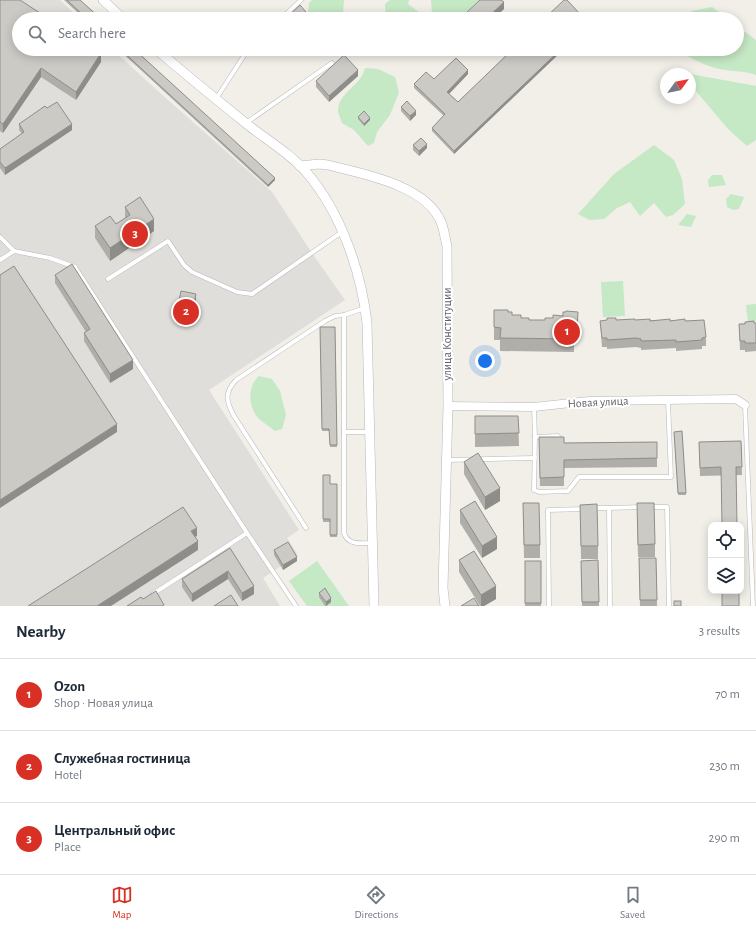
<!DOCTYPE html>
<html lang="en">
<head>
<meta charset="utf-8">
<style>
	body { margin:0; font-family:"Alegreya Sans",sans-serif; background:#f2f2f3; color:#1f2937 }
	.controls { position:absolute; right:12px; bottom:12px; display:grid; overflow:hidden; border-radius:8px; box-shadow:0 2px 10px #0003 }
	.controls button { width:36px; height:36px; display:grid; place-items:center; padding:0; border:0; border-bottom:1px solid #e0e1e3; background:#fff; color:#1f2937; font:20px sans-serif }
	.compass { position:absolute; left:660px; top:68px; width:36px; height:36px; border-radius:50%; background:#fff; box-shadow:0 2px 10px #0003; rotate:57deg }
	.you { position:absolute; left:485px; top:361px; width:14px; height:14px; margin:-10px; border:3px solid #fff; border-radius:50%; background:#1a73e8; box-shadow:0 0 0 6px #1a73e833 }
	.badge { display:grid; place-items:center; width:26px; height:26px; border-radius:50%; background:#d93025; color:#fff; font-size:13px; font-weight:700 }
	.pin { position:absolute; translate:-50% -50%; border:2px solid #fff; box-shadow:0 1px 4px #0006 }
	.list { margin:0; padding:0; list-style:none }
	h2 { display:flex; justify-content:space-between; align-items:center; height:52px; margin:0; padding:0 16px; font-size:17px }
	h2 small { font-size:13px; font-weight:400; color:#747a83 }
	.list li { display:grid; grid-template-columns:26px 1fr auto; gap:12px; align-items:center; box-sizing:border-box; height:72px; padding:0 16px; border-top:1px solid #e0e1e3 }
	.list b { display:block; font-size:15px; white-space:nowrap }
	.list p { margin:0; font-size:13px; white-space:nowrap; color:#747a83 }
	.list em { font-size:13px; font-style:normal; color:#747a83 }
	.icon { flex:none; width:22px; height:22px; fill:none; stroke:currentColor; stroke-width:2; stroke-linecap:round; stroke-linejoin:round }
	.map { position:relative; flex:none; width:756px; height:606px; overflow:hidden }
	.search { position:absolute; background:#fff; box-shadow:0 2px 10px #0003; left:12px; right:12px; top:12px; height:44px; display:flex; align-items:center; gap:10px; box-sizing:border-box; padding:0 14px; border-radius:22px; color:#747a83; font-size:15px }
	.sheet { height:268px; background:#fff }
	nav { display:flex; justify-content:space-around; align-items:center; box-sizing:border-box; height:56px; border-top:1px solid #e0e1e3; background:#fff; font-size:11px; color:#747a83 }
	nav a { display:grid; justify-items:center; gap:2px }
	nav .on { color:#d93025 }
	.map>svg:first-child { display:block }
	.industrial { fill:#e0deda }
	.green { fill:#c5e8c5 }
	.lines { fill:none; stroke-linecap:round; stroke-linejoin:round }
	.service-casing { stroke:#b5b8bc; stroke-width:5 }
	.minor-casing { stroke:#b5b8bc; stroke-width:9 }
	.tertiary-casing { stroke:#b5b8bc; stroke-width:10 }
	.service { stroke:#fff; stroke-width:4 }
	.minor { stroke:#fff; stroke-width:8 }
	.tertiary { stroke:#fff; stroke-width:9 }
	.wall { fill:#afaea9 }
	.shaded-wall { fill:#8f8d8a }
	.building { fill:#cccac5; stroke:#8f8d8a }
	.labels { text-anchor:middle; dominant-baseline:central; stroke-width:4; stroke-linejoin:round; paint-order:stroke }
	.street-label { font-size:12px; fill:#5f6368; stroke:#fff }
</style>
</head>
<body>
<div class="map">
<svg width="756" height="606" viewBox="0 0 756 606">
	<rect width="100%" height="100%" fill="#f1efe8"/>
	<path class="industrial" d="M0 0H60L80 19H19V49H112L159 92 272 192 312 253 345 300 209 390 299 530 287 538 298 555 263 578 280 606H0Z"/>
	<g class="green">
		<path d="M312 0H344L343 14 330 19H311L308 13 309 3Z"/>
		<path d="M390 0H409L408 4 424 16V19H386L385 4Z"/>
		<path d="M431 0H480L464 14 432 13Z"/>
		<path d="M712 7 728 19H655L663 14 676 18 687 17 692 11Z"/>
		<path d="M737 26 756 40V75C743 70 729 72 715 68 701 64 687 56 675 49H737Z"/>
		<path d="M365 68 378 69 395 77 399 92 390 115 377 132 374 143 368 146 354 130 342 123C341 119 338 114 338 110 339 92 361 86 365 68Z"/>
		<path d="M690 74 756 86V140L747 146 729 130 690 84Z"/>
		<path d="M654 145 674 160 682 179 685 204 673 215 666 217 654 203 640 216 630 202 617 208 604 219 590 220 578 214 614 174Z"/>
		<path d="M712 175H722L726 185 709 187 708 180Z"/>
		<path d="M731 194 744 197 739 209 733 210 727 207 726 199Z"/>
		<path d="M687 214 696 216 691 227 678 225Z"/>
		<path d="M623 281 625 316 603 317 601 282Z"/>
		<path d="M756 304V321L748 322 746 305Z"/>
		<path d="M259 376 272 379 280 391 286 415 282 429 275 431C270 427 264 423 259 419 248 408 247 386 259 376Z"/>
		<path d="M317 561 349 606H307L289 581Z"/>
	</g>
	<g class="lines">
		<g class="service-casing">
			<g id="service">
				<path d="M281 19 301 0"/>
				<path d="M216 99 245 54 250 49"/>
				<path d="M246 123 332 63"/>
				<path d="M0 237 14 251 50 258 75 267 247 533 296 606"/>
				<path d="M0 260 14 251"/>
				<path d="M108 279 168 241 184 265 192 272 237 292 252 294 342 232"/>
				<path d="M344 315V533C348 546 362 543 373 543"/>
				<path d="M745 405 753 606"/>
				<path d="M534 407 535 437 534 490 539 492 568 491 579 477H671L668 400"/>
				<path d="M344 432H370"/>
				<path d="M535 437 558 436"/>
				<path d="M447 460 535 458"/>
				<path d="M649 507H667L669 606"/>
				<path d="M592 508H609L610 606"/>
				<path d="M609 508 642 507"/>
				<path d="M306 528 234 416C226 401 224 393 236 380L325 321 335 316 344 315 365 308"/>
				<path d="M153 594 247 533"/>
				<path d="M549 606 548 510 585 509"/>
			</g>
		</g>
		<g class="minor-casing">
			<path id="minor" d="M448 406 534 407 589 401 736 399 745 405"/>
		</g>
		<g class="tertiary-casing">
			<g id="tertiary">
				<path d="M103 0 123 19"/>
				<path d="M156 49C186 75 217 100 248 125 267 140 291 154 307 173 341 213 361 271 367 323L374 606"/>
				<path d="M300 166 319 164 328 165C363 174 426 185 441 222 444 229 445 238 447 246L448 406 443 588 445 606"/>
			</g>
		</g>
		<use href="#service" class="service"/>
		<use href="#minor" class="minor"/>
		<use href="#tertiary" class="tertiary"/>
	</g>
	<g class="wall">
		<path d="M0 0 101 62 76 100 41 77 3 133 0 131Z"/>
		<path d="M64 0H80L101 19H85Z"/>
		<path d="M504 9 493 19H466V13Z"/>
		<path d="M118 49H134L275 180 268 187Z"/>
		<path d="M513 49H564L454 154 432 131V128L444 116 414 88V84L434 79 468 74 449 94 458 102Z"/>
		<path d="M358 76 329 102 316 87V81Z"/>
		<path d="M401 107 416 115 410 121 401 111Z"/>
		<path d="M47 108 72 130 5 175 0 168V149L22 134 19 130V124Z"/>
		<path d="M358 117 370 120 364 126 358 119Z"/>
		<path d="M413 145 427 148 419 156 413 150Z"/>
		<path d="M125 207 154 231 110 261 95 238V226L116 224 125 219Z"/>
		<path d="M55 275 133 369 110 383 84 341V333L86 332 55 283Z"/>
		<path d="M196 301 191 325 176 322V315Z"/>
		<path d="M508 312 512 315 529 320H545L578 312 577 342H574V352L500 351V340H494V327Z"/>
		<path d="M616 320H635L685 321 706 337V346H702V349L676 351V348L641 350V348L636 347 607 349V347H602L600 321Z"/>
		<path d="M754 323H756V351L745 352V350H740L739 324Z"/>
		<path d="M320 327H335L337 447H330L329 431H322Z"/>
		<path d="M475 416H518L519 446 475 447Z"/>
		<path d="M682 431 686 495H678L674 432Z"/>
		<path d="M539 437 564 443 657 442V467L564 468V486H540Z"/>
		<path d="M741 441 742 475 700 476 699 442Z"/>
		<path d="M464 462 500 501 485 510 464 474Z"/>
		<path d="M323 475 330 484H337V537H330V522H323Z"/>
		<path d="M523 503 540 545V558H524Z"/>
		<path d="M580 505 598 546V559H581Z"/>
		<path d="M460 510 497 549 482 558 460 523Z"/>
		<path d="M637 516 655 544V557H638Z"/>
		<path d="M230 548 254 594 242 601 228 579 192 602 182 587V579Z"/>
		<path d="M274 550 297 561 283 570 274 555Z"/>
		<path d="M639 558H656L657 606H640Z"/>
		<path d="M459 560 496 599 484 606H480L459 572Z"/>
		<path d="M598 560 599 606H582L581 561Z"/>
		<rect x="525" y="561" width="16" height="45"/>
		<path d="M319 593 331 602 326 606H325L319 597Z"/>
	</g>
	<g class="shaded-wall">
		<path d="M504 2V9L493 19H486Z"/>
		<path d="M561 49H564L454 154V151Z"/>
		<path d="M101 53V62L76 100V92Z"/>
		<path d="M41 68V77L3 133V124Z"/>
		<path d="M358 70V76L329 102V96Z"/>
		<path d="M468 70V74L447 96V92Z"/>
		<path d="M416 111V115L410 121V116Z"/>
		<path d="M370 118V120L364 126V124Z"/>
		<path d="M72 124V130L5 175V168Z"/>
		<path d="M427 144V148L419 156V151Z"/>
		<path d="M275 178V180L268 187V185Z"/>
		<path d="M154 219V231L110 261V248Z"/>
		<path d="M196 294V301L191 325V319Z"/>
		<path d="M133 360V369L110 383V374Z"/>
		<path d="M117 424V432L0 508V500Z"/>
		<path d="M500 488V501L485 510V497Z"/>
		<path d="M197 528V536L191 539V531Z"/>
		<path d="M497 537V549L482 558V546Z"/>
		<path d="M198 541V550L111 606H97Z"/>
		<path d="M297 557V561L283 570V565Z"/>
		<path d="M228 571V579L192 602V594Z"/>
		<path d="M254 586V594L242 601V593Z"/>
		<path d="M496 586V599L484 606H481V595Z"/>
		<path d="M331 598V602L326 606V602Z"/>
	</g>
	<g class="building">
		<path d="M0 0H20L49 19H19V49H96L101 53 76 92 41 68 3 124 0 122Z"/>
		<path d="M67 0H80L101 19H87Z"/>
		<path d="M480 0H501L504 2 486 19H471L466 13Z"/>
		<path d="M564 0H567L580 14 582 12 589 19H544Z"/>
		<path d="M300 5 311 18 310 19H285Z"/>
		<path d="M120 49H134L275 178 268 185Z"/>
		<path d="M513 49H561L454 151 432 128 445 114 414 84 426 72 434 79 456 58 468 70 447 92 458 102Z"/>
		<path d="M344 55 358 70 329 96 316 81Z"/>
		<path d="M407 101 416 111 410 116 401 107Z"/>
		<path d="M57 102 72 124 5 168 0 162V149L24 132 19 124 45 106 47 108Z"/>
		<path d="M364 111 370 118 364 124 358 117Z"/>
		<path d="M421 138 427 144 419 151 413 145Z"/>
		<path d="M140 197 154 219 110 248 95 226 110 216 116 224 130 215 125 207Z"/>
		<path d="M72 264 133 360 110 374 84 333 90 329 55 275Z"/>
		<path d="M14 266 117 424 0 500V275Z"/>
		<path d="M181 291 196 294 191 319 176 315Z"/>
		<path d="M494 310H508V312H512V315H521V318H529V320H545V318H553V315L563 316V312H566V311L578 312 577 329H574V339L500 338 501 328 494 327Z"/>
		<path d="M607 318H616V320L635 319V320L650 319V321L670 319V321L685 319V321L704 320 706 337 702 338V340L676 342V340L641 341V339L636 338 607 340V338H602L600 321 607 320Z"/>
		<path d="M754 321V323H756V343H745V341H740L739 324H745V322Z"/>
		<path d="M320 327H335L337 445H330L329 429H322Z"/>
		<path d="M475 416H518L519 433 475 434Z"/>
		<path d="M682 431 686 493H678L674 432Z"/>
		<path d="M539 437H564V443L657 442V458L564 460V477L540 478Z"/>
		<path d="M741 441 742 467H736L737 525H722L721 467 700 468 699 442Z"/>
		<path d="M478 453 500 488 485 497 464 462Z"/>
		<path d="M323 475H330V484H337V535H330V519H323Z"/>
		<path d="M475 501 497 537 482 546 460 510Z"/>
		<path d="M523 503H539L540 545H524Z"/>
		<path d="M637 503H654L655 544 638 545Z"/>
		<path d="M597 504 598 546H581L580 505Z"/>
		<path d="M183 507 197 528 191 531 198 541 97 606H28Z"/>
		<path d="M288 542 297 557 283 565 274 550Z"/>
		<path d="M230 548 254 586 242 593 228 571 192 594 182 579Z"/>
		<path d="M474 551 496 586 481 595 459 560Z"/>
		<path d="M639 558H656L657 600H640Z"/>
		<path d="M598 560 599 602H582L581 561Z"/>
		<rect x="525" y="561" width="16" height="42"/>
		<path d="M325 588 331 598 326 602 319 593Z"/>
		<path d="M156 591 164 605 162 606H127L141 597 143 599Z"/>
		<rect x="722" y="591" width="17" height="15"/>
		<path d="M231 595 238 606H214Z"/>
		<path d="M474 598 479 606H461Z"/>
		<rect x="674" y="601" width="7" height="5"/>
	</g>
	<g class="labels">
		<g class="street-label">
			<text transform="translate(447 334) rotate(-90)">улица Конституции</text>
			<text transform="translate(598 402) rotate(-3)">Новая улица</text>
		</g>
	</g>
</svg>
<div class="controls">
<button><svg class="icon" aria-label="locate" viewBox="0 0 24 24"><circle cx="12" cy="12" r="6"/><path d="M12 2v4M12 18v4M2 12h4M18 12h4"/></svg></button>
<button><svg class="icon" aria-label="layers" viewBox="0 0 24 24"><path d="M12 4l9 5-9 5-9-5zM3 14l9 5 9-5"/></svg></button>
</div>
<svg class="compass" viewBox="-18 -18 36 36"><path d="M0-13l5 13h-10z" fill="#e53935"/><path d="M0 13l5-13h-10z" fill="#747a83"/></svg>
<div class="you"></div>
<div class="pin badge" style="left:567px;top:332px">1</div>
<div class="pin badge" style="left:186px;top:312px">2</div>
<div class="pin badge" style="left:135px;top:234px">3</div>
<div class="search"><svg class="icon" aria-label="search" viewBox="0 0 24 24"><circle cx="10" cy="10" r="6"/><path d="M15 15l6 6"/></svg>Search here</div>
</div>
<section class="sheet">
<h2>Nearby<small>3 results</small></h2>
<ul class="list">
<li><span class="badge">1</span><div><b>Ozon</b><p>Shop · Новая улица</p></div><em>70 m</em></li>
<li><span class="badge">2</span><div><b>Служебная гостиница</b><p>Hotel</p></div><em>230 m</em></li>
<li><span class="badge">3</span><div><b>Центральный офис</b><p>Place</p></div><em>290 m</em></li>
</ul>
</section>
<nav>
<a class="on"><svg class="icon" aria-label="map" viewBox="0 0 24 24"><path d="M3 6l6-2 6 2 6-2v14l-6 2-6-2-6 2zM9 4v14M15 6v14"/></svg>Map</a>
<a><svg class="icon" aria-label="directions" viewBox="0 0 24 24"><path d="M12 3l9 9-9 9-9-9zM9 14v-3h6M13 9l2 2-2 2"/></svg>Directions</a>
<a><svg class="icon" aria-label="saved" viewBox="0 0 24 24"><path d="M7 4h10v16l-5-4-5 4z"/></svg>Saved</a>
</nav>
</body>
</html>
